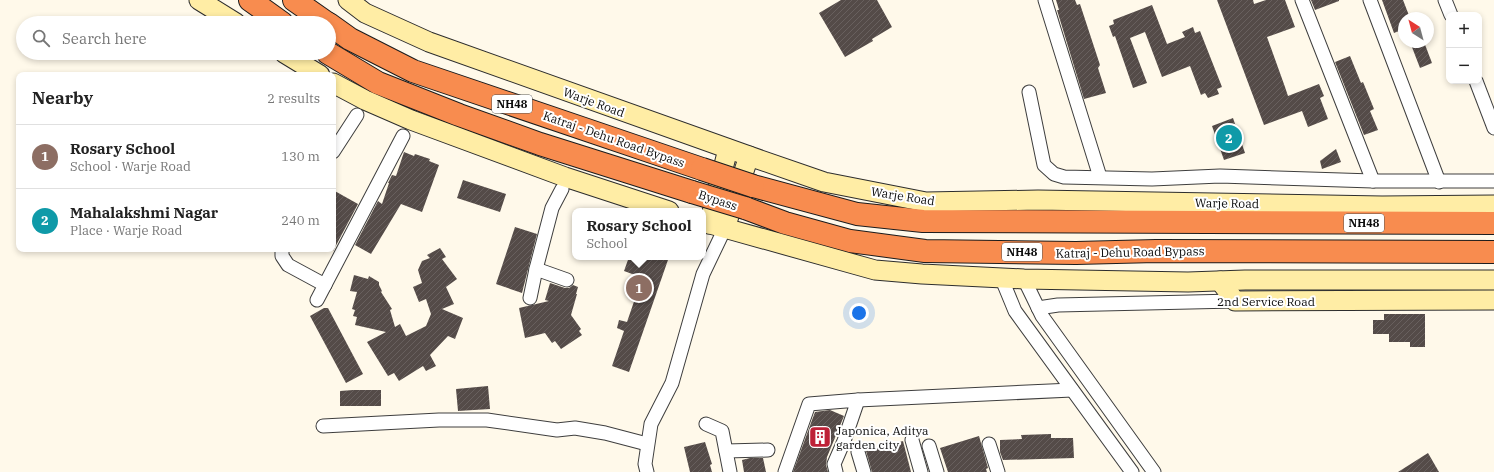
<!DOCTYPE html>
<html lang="en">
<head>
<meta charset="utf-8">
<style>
	body { margin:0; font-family:"IBM Plex Serif",serif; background:#f6f6f6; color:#222 }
	.controls { position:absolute; right:12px; top:12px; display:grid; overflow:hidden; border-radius:8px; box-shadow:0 2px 6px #0003 }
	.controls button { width:36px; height:36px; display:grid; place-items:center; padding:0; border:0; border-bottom:1px solid #e0e0e0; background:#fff; color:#222; font:20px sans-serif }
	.compass { position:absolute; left:1398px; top:12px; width:36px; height:36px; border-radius:50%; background:#fff; box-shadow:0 2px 6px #0003; rotate:324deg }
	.you { position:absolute; left:859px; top:313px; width:14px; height:14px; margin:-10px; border:3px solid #fff; border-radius:50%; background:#1a73e8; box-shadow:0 0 0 6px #1a73e833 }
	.badge { display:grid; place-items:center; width:26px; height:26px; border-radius:50%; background:#be2137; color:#fff; font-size:13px; font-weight:700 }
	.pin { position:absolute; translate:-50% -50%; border:2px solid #fff; box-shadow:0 1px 4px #0006 }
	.popup { position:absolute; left:572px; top:208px; width:134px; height:52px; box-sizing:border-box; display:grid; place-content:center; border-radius:8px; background:#fff; filter:drop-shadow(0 1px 3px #0005); font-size:13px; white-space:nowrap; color:#767676 }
	.popup b { font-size:15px; color:#222 }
	.popup::after { content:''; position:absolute; left:50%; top:100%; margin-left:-8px; border:8px solid transparent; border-top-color:#fff }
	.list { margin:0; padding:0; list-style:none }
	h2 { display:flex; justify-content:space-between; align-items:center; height:52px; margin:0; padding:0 16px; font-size:17px }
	h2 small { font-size:13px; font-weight:400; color:#767676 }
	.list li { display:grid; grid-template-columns:26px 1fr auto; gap:12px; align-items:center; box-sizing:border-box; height:64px; padding:0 16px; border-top:1px solid #e0e0e0 }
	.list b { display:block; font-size:15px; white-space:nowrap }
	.list p { margin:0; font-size:13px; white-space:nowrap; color:#767676 }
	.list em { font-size:13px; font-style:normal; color:#767676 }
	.icon { flex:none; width:22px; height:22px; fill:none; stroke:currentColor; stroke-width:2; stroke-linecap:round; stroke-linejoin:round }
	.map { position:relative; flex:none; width:1494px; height:472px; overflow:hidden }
	.search { position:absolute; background:#fff; box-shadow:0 2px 6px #0003; left:16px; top:16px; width:320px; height:44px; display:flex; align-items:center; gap:10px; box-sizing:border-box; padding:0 14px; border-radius:22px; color:#767676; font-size:15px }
	.panel { position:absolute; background:#fff; box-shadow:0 2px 6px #0003; left:16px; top:72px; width:320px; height:180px; border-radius:8px }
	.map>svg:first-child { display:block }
	.building { fill:url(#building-hatch) }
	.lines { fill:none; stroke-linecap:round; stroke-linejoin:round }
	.street-casing { stroke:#3e3e3e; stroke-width:15 }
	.secondary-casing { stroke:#2d2d2d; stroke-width:21 }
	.highway-casing { stroke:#1c1c1c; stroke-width:24 }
	.street { stroke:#fff; stroke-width:13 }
	.secondary { stroke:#ffeda5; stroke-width:19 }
	.highway { stroke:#f88c4f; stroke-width:22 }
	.highway-bridge-casing { stroke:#1c1c1c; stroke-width:24; stroke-linecap:butt }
	.highway-bridge { stroke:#f88c4f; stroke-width:22 }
	.labels { text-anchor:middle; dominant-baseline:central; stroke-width:4; stroke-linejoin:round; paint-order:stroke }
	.shield { fill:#fff; stroke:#545454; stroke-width:1 }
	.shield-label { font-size:11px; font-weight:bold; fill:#0b0b0b }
	.street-label { font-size:12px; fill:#0b0b0b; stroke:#fff }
	.poi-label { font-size:12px; fill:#0b0b0b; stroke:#fff; text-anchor:start }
</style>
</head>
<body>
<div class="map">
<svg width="1494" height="472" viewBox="0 0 1494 472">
	<defs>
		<pattern id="building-hatch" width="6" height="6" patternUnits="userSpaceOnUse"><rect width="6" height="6" fill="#544b48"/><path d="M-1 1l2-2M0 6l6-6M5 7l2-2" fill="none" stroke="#68605e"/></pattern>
	</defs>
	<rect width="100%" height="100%" fill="#fff9ea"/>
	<g class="building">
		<path d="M841 0H877L892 27 872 39 873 41 845 57 819 13Z"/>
		<path d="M1056 0H1075L1077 5 1080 4 1100 65 1098 68 1106 93 1084 99 1057 10H1059Z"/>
		<path d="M1217 0H1253L1254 4 1266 0H1285L1295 27 1267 37 1285 87 1288 96 1319 84 1324 96 1320 98 1328 119 1308 127 1302 111 1264 125Z"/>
		<path d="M1311 0H1339V1L1315 10Z"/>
		<path d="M1382 0H1403L1410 18H1404V29L1394 33Z"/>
		<path d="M1152 5 1167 44 1185 37 1182 32 1193 27 1195 33 1200 31 1222 87 1217 89 1219 94 1208 98 1205 93 1201 95 1190 66 1162 77 1145 32 1130 38 1147 83 1133 88 1115 36 1113 37 1109 26 1114 24 1113 20Z"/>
		<path d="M1410 42H1424L1432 63 1420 68Z"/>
		<path d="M1350 56 1361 83 1363 82 1374 109 1370 111 1378 130 1364 135 1335 62Z"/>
		<path d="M1233 118 1245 153 1224 160 1212 126Z"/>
		<path d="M1336 149 1341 162 1322 169 1320 161Z"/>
		<path d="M404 152 414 156 415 154 430 159 429 161 439 165 422 212 401 204 371 254 355 245 378 201 382 204 389 183H388L392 175 396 176Z"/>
		<path d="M463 180 506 194 500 212 457 198Z"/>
		<path d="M333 190 358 204 333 251Z"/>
		<path d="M515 227 537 234 522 293 496 284Z"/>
		<path d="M440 248 446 257 442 259 457 279 446 287 454 304 442 309 463 318 455 339 448 336 430 355 436 366 426 371 423 366 399 381 394 373 388 376 367 342 386 332 355 325 357 317 353 316 355 310 352 309 357 292 350 291 354 275 368 279 369 276 379 282V285L382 291 381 292 392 309 390 310 395 327 400 324 406 336 426 326 431 314 426 299 419 302 413 287 422 283 418 270 422 261 430 258 427 255Z"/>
		<path d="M629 257H669L629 372 612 366 624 331 617 328 619 320 627 322 640 284 633 282 635 275 624 271Z"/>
		<path d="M550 283 565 288H569L573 285 578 287 576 294H577L571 315 581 329 579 331 582 335 561 349 555 341 552 343 545 333 525 338 519 308 549 301 545 300Z"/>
		<path d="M324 308H328L363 374 346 383 310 316Z"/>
		<path d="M1384 314H1425V347H1410V342H1389V334H1373V320H1384Z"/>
		<path d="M488 386 490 409 458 411 456 389Z"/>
		<path d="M353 390H381V406H340V391Z"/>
		<path d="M830 410 844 416 827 457 826 465 828 472H793L815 412Z"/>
		<path d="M1051 434V438H1073L1074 458 1003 460 1000 452V440L1022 439 1021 435Z"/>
		<path d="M979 436 988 468 986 469 987 472H948L940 448Z"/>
		<path d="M903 441 911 472H872L866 451Z"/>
		<path d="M705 442 712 464 710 465 712 472H690L684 447Z"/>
		<path d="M1428 453 1439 472H1398Z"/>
		<path d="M750 458H763L766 472H744L742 460Z"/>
	</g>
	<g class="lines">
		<g class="street-casing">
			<g id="street">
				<path d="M1045 0 1100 177"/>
				<path d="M1302 0 1373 181"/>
				<path d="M1370 0 1439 182"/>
				<path d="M1445 0 1451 15"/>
				<path d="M1476 81 1494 128"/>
				<path d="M1029 92 1044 165 1054 174 1064 177 1152 179 1220 176 1373 181H1494"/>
				<path d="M333 152 357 115"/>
				<path d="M282 249V256L288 265 325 285"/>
				<path d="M536 269 567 280"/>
				<path d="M1001 277 1015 311 1132 472"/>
				<path d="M1024 279 1042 316 1154 472"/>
				<path d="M530 298 536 269 552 208 562 189"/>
				<path d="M317 300 403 136"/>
				<path d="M1038 308 1058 305 1235 301"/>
				<path d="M858 400 1072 390"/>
				<path d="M706 424 722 431 730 472"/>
				<path d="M323 426 439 420H487L557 430 575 428 605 433 647 444"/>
				<path d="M912 440 921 472"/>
				<path d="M989 444 998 472"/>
				<path d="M929 446 937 472"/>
				<path d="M726 451 768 450"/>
				<path d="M858 452 864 472"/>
				<path d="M647 472 645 464 651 424 672 383 703 274 725 228"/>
				<path d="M785 472 809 404 858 400 844 441 834 464 836 472"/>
			</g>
		</g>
		<g class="secondary-casing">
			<g id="secondary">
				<path d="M199 0 236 23"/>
				<path d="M348 0 365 13 429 42 749 156 824 182 926 202 1038 200 1382 206 1494 205"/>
				<path d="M284 53 320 75"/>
				<path d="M333 83 365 100 411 120 565 177 669 211"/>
				<path d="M703 222 875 270 922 274 1024 279 1188 282 1245 280H1494"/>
				<path d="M709 224 728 149"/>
				<path d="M725 228 749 156"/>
				<path d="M1220 281 1235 301 1494 300"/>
			</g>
		</g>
		<g class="highway-casing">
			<g id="highway">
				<path d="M250 0 282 23"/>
				<path d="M294 0 327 23"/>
				<path d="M329 24 350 39 413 71 702 169"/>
				<path d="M328 53 378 83 459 115 540 144 692 192"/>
				<path d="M753 186 857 214 923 221 1494 223"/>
				<path d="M745 208 785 223 850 241 925 251 1076 253 1156 251 1494 252"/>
			</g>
		</g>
		<use href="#street" class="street"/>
		<use href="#secondary" class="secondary"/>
		<use href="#highway" class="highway"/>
		<g class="highway-bridge-casing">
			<g id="highway-bridge">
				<path d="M702 169 753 186"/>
				<path d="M692 192 745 208"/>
			</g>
		</g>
		<use href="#highway-bridge" class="highway-bridge"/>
	</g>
	<defs>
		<g id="building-square" transform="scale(1.15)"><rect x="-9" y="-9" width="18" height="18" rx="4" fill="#be2137" stroke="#fff"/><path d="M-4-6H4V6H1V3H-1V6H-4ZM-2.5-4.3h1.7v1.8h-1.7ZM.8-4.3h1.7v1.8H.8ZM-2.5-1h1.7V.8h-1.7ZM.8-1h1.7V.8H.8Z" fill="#fff"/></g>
	</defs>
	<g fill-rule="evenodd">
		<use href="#building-square" x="820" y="437"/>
	</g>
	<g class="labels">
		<g class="shield">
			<rect x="492" y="95" width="40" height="18" rx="3"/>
			<rect x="1344" y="214" width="40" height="18" rx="3"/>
			<rect x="1002" y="243" width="40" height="18" rx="3"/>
		</g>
		<g class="shield-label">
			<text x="512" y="104">NH48</text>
			<text x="1364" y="223">NH48</text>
			<text x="1022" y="252">NH48</text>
		</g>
		<g class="street-label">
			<text transform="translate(594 102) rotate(20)">Warje Road</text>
			<text transform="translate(614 139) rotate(19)">Katraj - Dehu Road Bypass</text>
			<text transform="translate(903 196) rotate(9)">Warje Road</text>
			<text transform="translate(718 200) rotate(18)">Bypass</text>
			<text transform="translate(1227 203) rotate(1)">Warje Road</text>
			<text transform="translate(1130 252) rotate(-1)">Katraj - Dehu Road Bypass</text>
			<text x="1266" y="301">2nd Service Road</text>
		</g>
		<g class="poi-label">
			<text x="836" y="430">Japonica, Aditya<tspan x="836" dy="14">garden city</tspan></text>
		</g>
	</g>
</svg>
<div class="controls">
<button>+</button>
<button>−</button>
</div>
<svg class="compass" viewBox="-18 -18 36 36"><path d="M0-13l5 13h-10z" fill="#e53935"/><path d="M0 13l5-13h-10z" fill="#767676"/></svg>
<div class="you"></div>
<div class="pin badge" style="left:639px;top:288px;background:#8d6e63">1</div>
<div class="popup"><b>Rosary School</b>School</div>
<div class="pin badge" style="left:1229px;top:138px;background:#0f9aa8">2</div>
<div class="search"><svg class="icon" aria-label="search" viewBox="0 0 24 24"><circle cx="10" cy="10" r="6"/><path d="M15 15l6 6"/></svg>Search here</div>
<section class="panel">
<h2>Nearby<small>2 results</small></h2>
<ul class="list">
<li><span class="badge" style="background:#8d6e63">1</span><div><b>Rosary School</b><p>School · Warje Road</p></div><em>130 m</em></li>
<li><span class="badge" style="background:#0f9aa8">2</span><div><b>Mahalakshmi Nagar</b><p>Place · Warje Road</p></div><em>240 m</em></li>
</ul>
</section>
</div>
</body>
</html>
